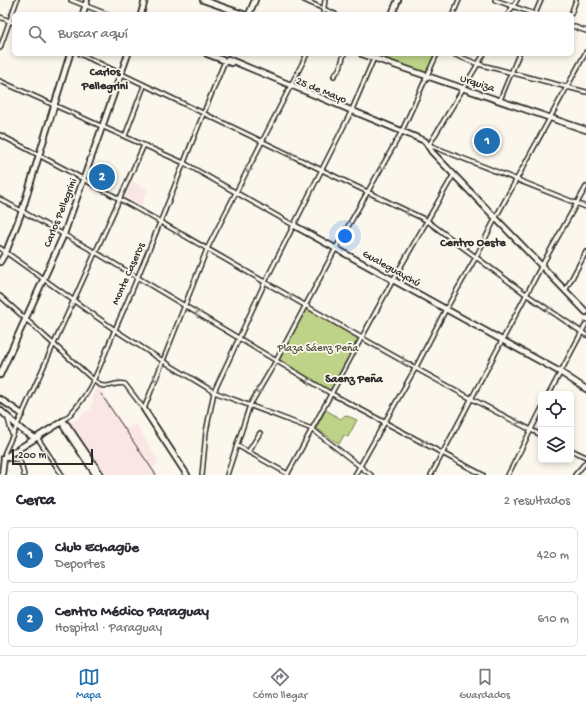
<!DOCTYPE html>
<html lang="es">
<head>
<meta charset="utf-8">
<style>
	body { margin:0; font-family:"Gochi Hand",sans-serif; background:#f7f7f7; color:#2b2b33 }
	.controls { position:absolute; right:12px; bottom:12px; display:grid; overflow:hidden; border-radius:6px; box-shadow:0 2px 6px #0003 }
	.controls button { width:36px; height:36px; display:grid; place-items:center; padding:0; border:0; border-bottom:1px solid #e1e1e2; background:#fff; color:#2b2b33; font:20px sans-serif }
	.scale { position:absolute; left:12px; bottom:10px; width:81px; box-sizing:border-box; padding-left:4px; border:2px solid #2b2b2b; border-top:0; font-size:11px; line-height:14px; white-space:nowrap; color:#2b2b2b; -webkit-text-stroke:3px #fbf7ec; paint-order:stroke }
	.you { position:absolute; left:345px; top:236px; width:14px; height:14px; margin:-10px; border:3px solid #fff; border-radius:50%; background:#1a73e8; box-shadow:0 0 0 6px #1a73e833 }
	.badge { display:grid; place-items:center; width:26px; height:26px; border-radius:50%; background:#1f6fb2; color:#fff; font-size:13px; font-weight:700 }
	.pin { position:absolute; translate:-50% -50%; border:2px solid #fff; box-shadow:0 1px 4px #0006 }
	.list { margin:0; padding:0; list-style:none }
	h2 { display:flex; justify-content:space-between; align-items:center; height:52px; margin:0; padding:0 16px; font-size:17px }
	h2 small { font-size:13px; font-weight:400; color:#7c7c81 }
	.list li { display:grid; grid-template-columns:26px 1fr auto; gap:12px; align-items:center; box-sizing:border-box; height:56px; margin:0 8px 8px; padding:0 8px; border:1px solid #e1e1e2; border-radius:6px }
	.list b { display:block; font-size:15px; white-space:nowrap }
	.list p { margin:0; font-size:13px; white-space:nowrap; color:#7c7c81 }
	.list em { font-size:13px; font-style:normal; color:#7c7c81 }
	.icon { flex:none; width:22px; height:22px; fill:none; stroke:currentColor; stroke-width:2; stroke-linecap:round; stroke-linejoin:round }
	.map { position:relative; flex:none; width:586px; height:475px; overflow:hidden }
	.search { position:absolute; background:#fff; box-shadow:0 2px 6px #0003; left:12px; right:12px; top:12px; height:44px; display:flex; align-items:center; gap:10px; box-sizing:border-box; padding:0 14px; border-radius:6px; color:#7c7c81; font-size:15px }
	.sheet { height:180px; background:#fff }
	nav { display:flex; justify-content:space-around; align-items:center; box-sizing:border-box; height:56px; border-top:1px solid #e1e1e2; background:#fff; font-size:11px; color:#7c7c81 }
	nav a { display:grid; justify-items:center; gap:2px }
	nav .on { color:#1f6fb2 }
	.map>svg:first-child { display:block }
	.built { fill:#fae6e5 }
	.green { fill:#bed388; stroke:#747f5a }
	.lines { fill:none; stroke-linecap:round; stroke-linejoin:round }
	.street-casing { stroke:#2b2b2b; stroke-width:6 }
	.secondary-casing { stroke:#2b2b2b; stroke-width:8 }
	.street { stroke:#fbf7ec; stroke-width:3 }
	.secondary { stroke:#fbf7ec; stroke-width:4.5 }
	.rail { stroke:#2b2b2b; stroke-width:1 }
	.oneway { stroke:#93918c }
	.labels { text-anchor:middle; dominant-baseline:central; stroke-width:3.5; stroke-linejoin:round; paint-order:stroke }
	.street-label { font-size:11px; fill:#2b2b2b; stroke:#fbf7ec }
	.park-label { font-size:11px; fill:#505542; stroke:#fbf7ec }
	.neighbourhood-label { font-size:12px; font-weight:bold; fill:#2b2b2b; stroke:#fbf7ec }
</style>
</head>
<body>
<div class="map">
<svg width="586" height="475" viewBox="0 0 586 475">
	<rect width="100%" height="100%" fill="#fbf7ec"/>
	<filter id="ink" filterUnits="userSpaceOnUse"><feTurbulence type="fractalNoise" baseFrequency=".025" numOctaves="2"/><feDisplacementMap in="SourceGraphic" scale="8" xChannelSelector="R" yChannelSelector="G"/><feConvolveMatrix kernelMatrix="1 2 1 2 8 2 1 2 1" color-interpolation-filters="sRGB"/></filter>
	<g filter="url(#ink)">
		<g class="built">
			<path d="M131 181 146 188 147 192 141 205 124 196Z"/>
			<path d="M95 388 101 390 126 428 136 424 157 459 158 464 153 469 160 475H105L70 423 91 409Z"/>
		</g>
		<g class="green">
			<path d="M378 54H435L427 74 377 58Z"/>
			<path d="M307 306 360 337 330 392 277 361Z"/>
			<path d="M326 410 341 419 345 415 357 420 348 437 344 435 339 444 316 428Z"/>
		</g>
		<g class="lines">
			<g class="street-casing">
				<g id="street">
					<path d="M71 0 107 14"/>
					<path d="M304 0 335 14"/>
					<path d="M495 0 535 14"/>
					<path d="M323 14 325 0"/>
					<path d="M453 14 459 0"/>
					<path d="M508 14 517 0"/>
					<path d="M535 14 541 0"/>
					<path d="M571 14 576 0"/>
					<path d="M0 17 14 23"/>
					<path d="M572 26 586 31"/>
					<path d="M0 48 17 0"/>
					<path d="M80 54 426 220 527 295 586 335"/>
					<path d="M453 54 478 64 586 92"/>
					<path d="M484 54 429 145 586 207"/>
					<path d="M334 76 340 68 344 54"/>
					<path d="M0 81 184 163 295 226"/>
					<path d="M500 100 519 54"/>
					<path d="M0 135C184 229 357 342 541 435"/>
					<path d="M125 136 144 86"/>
					<path d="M0 199 95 252 330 393 483 475"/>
					<path d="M0 248 115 330 163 361 214 392 312 429 371 475"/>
					<path d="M565 291 586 252"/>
					<path d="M0 296 98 384C108 390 115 381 125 384L144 409"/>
					<path d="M549 394 586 324"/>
					<path d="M144 409 207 249 307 54"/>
					<path d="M8 419 12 434"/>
					<path d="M63 421C94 394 101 360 117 325 156 238 188 149 225 61"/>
					<path d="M37 437 62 475"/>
					<path d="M238 446 288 474"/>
					<path d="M571 450 586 457"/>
					<path d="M248 452 260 433"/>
					<path d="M24 475C19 456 22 461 4 458L5 452 144 145"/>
					<path d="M202 475 206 432 214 392 265 282 351 112 374 58"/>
					<path d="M227 475 250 405 276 361 337 246 401 133 437 54"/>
					<path d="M287 475 393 280 454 174"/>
					<path d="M355 475 416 367 446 309 476 257 496 217 586 52"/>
					<path d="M431 475 542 265 586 187"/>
					<path d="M508 475 541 410"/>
					<path d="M575 475 586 462"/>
				</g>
			</g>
			<g class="secondary-casing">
				<g id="secondary">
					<path d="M203 0 243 14"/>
					<path d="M83 14 87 0"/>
					<path d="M141 14 145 0"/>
					<path d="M249 14 255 0"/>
					<path d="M392 14 398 0"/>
					<path d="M207 54 231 63"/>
					<path d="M362 54 586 130"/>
					<path d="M228 59 425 141 432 152 586 312"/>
					<path d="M295 226 560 372 586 389"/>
					<path d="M0 262 6 252 22 211 70 54"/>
					<path d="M0 375 64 234 128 54"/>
					<path d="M0 399 22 414"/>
					<path d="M144 409 187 475"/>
					<path d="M0 410 22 430 35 438"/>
					<path d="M63 421 67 425 101 475"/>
					<path d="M63 421 64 427 96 475"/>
					<path d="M4 458 63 421"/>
					<path d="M2 475 4 458"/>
				</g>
			</g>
			<use href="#street" class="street"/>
			<use href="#secondary" class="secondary"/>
			<path class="rail" d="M101 394 156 475"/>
		</g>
		<defs><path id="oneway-chevron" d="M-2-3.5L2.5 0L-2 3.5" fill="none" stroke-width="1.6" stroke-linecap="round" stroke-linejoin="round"/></defs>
		<g class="oneway">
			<use href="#oneway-chevron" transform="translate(291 156) rotate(-153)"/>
			<use href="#oneway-chevron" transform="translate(382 167) rotate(120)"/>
			<use href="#oneway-chevron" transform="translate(248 170) rotate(117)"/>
			<use href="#oneway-chevron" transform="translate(408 212) rotate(-155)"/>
			<use href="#oneway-chevron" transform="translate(177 232) rotate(30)"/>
			<use href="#oneway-chevron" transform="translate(289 297) rotate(31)"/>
			<use href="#oneway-chevron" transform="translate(549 310) rotate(-146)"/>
			<use href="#oneway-chevron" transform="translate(198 314) rotate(-148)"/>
			<use href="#oneway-chevron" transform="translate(403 360) rotate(29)"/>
			<use href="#oneway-chevron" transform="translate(156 378) rotate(112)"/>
			<use href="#oneway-chevron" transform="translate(310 381) rotate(-149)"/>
			<use href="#oneway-chevron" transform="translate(258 391) rotate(121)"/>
			<use href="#oneway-chevron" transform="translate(517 422) rotate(29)"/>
			<use href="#oneway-chevron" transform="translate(424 443) rotate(-152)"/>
		</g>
	</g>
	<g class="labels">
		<g class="street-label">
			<text transform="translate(477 84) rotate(18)">Urquiza</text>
			<text transform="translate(321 91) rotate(22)">25 de Mayo</text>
			<text transform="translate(61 213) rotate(-68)">Carlos Pellegrini</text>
			<text transform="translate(391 269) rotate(29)">Gualeguaychú</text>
			<text transform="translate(129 274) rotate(-66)">Monte Caseros</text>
		</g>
		<g class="park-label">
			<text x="318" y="349">Plaza Sáenz Peña</text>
		</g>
		<g class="neighbourhood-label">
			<text x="105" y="73">Carlos<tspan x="105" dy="14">Pellegrini</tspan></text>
			<text x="473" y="244">Centro Oeste</text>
			<text x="354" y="380">Saenz Peña</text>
		</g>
	</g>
</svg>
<div class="controls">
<button><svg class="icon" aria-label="locate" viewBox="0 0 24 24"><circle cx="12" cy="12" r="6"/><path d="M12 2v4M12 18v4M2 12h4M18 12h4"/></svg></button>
<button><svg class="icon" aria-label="layers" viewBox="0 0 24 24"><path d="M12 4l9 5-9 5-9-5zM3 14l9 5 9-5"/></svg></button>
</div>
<div class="scale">200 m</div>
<div class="you"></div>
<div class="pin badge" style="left:487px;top:141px">1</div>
<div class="pin badge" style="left:102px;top:177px">2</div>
<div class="search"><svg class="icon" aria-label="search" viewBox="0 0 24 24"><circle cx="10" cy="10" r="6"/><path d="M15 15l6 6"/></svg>Buscar aquí</div>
</div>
<section class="sheet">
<h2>Cerca<small>2 resultados</small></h2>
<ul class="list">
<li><span class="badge">1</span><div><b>Club Echagüe</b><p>Deportes</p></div><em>420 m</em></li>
<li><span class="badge">2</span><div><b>Centro Médico Paraguay</b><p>Hospital · Paraguay</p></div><em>610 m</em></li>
</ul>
</section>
<nav>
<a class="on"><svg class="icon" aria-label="map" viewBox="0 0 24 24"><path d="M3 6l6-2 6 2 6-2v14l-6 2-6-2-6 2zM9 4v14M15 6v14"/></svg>Mapa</a>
<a><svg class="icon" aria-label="directions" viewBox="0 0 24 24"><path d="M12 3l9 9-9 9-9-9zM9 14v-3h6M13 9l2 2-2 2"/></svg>Cómo llegar</a>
<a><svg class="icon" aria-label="saved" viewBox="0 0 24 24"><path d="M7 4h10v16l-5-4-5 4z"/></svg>Guardados</a>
</nav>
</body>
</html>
